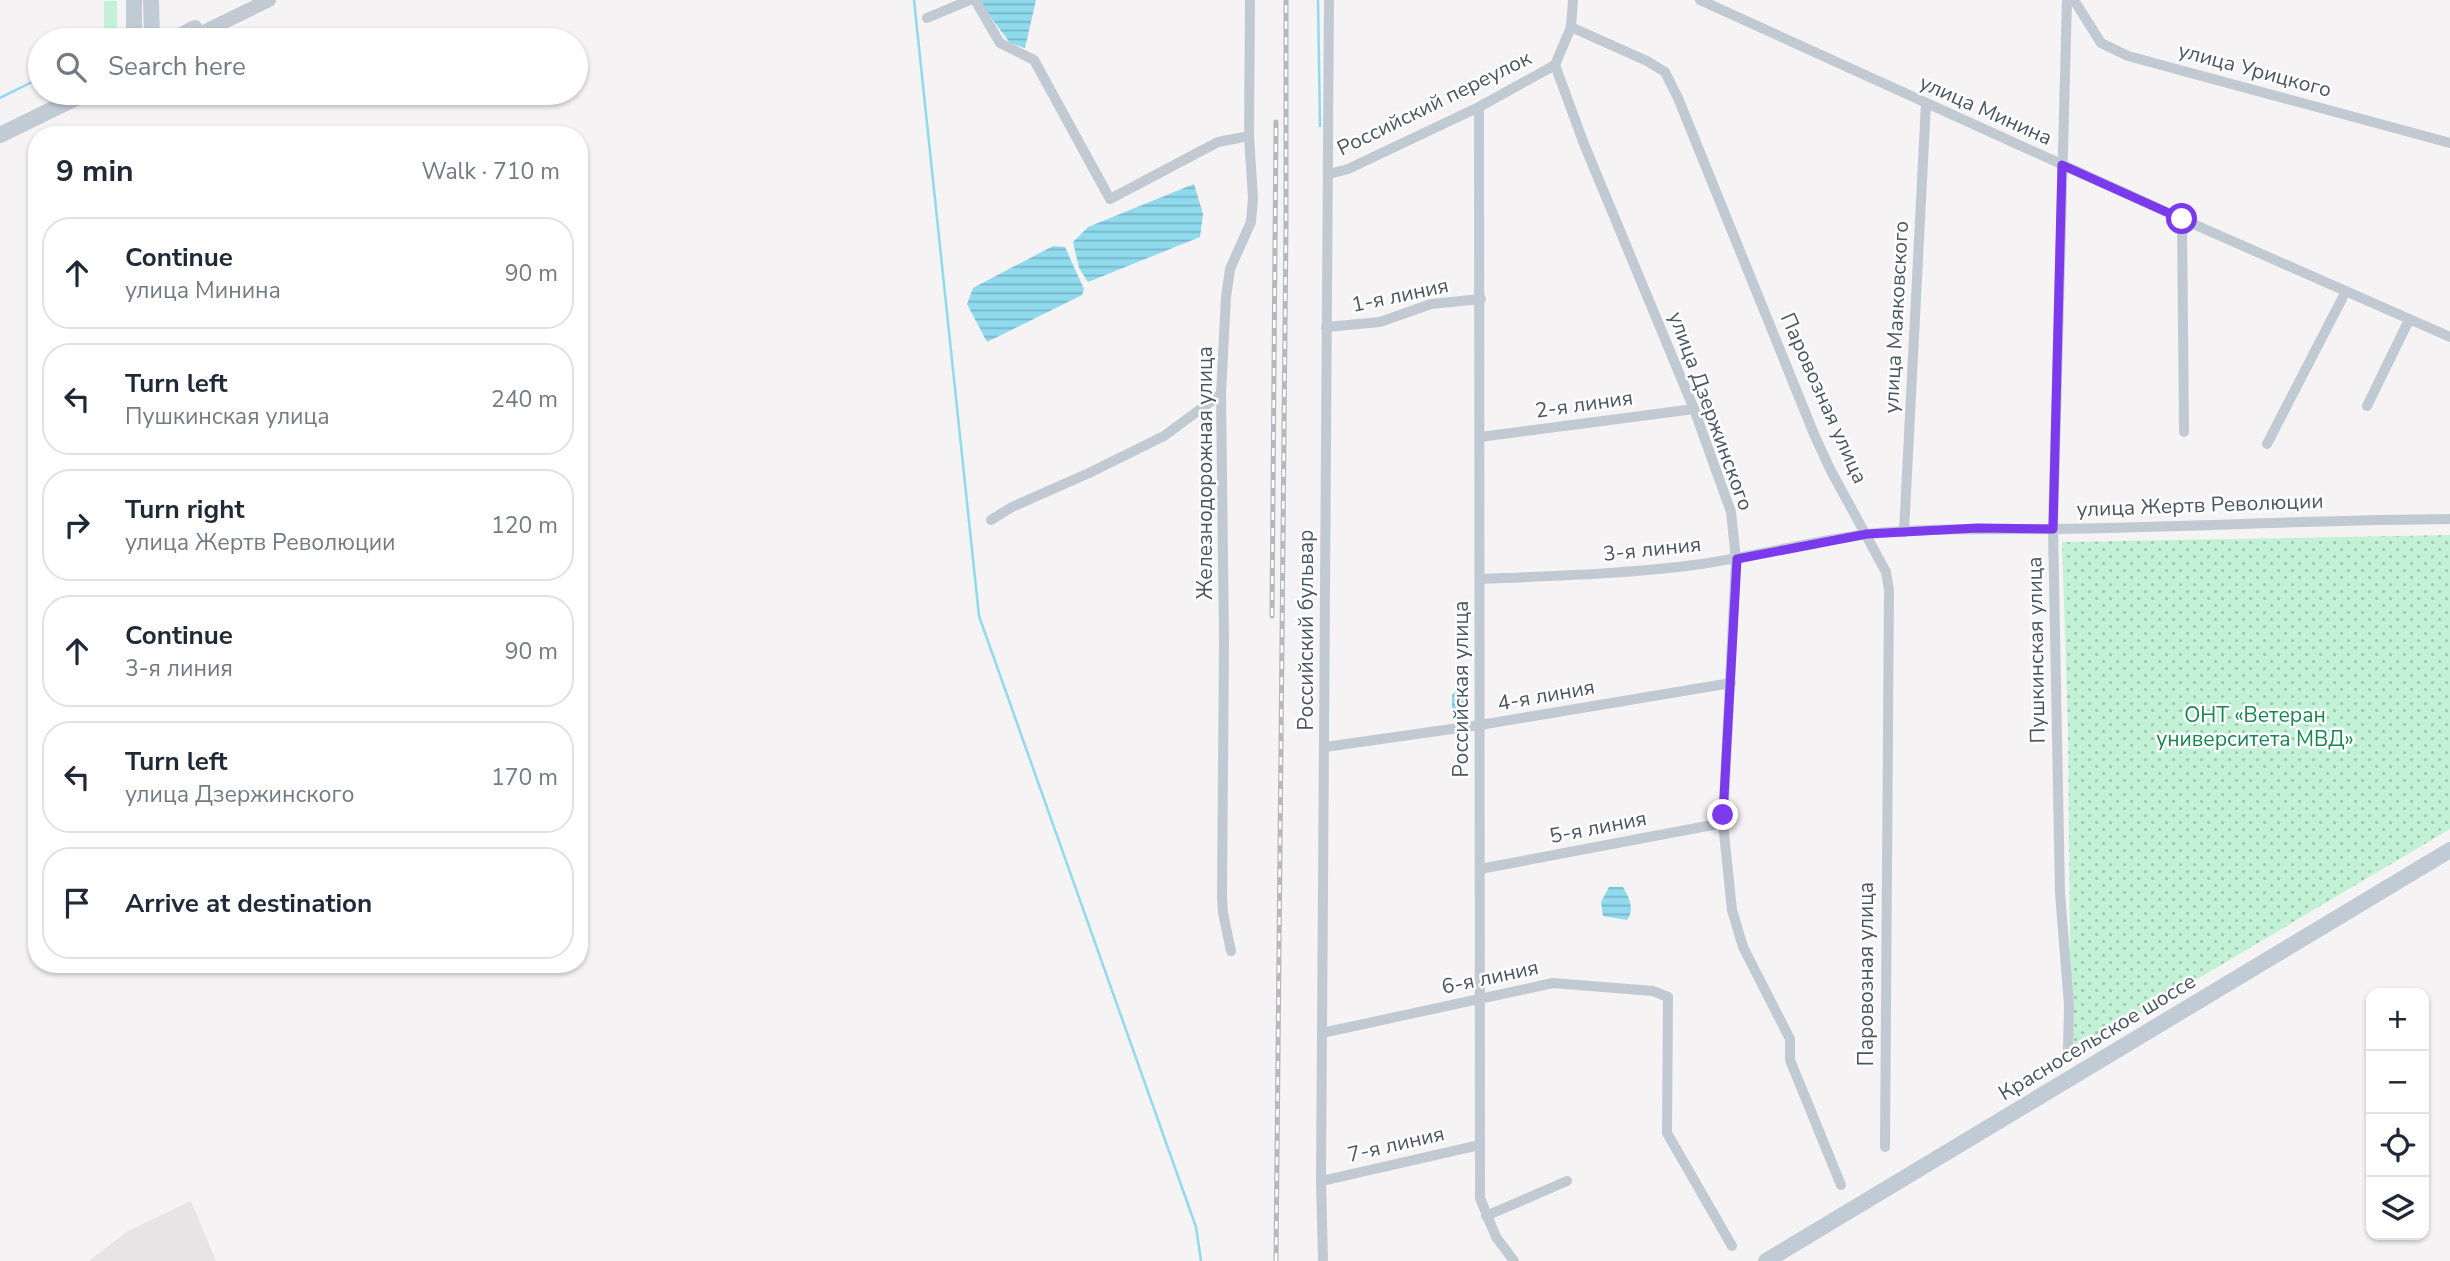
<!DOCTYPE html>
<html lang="en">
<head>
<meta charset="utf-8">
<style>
	body { margin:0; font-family:"Nunito Sans",sans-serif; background:#f6f6f7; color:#1f2937 }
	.controls { position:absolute; right:21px; bottom:21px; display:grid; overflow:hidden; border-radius:14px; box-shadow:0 2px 5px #0004 }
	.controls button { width:63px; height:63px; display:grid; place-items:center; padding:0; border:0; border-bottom:2px solid #e0e1e3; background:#fff; color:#1f2937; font:35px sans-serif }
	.stop { position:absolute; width:21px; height:21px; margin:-16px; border:5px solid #7c3aed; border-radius:50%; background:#fff }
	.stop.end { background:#7c3aed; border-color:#fff; box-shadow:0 2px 7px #0008 }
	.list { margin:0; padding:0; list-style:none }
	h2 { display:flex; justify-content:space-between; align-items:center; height:91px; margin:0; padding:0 28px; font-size:30px }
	h2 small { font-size:23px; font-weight:400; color:#747a83 }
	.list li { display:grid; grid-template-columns:46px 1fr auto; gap:21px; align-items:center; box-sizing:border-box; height:112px; margin:0 14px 14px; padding:0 14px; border:2px solid #e0e1e3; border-radius:28px }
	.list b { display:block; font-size:26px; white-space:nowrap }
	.list p { margin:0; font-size:23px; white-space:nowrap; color:#747a83 }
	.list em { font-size:23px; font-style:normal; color:#747a83 }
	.icon { flex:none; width:38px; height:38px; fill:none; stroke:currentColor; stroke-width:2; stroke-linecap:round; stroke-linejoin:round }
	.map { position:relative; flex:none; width:2450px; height:1261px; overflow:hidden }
	.search { position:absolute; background:#fff; box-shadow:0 2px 5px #0004; left:28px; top:28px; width:560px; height:77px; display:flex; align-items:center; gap:18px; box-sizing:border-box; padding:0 24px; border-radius:38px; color:#747a83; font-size:26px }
	.panel { position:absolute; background:#fff; box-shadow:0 2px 5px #0004; left:28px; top:126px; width:560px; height:847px; border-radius:28px }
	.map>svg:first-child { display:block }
	.education { fill:#e6e4e5 }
	.green { fill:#c3f1d5 }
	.garden { fill:url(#garden-dots) }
	.water { fill:url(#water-rules) }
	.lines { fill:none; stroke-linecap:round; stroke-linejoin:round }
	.stream { stroke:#90daee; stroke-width:2.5 }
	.minor { stroke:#c1cad2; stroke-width:10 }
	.tertiary { stroke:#c1cad2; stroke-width:14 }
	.secondary { stroke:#c1cbd6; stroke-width:16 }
	.rail-casing { stroke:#b5b8bd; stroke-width:5 }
	.rail { stroke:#fff; stroke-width:2.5; stroke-dasharray:8; stroke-linecap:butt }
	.route { stroke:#7c3aed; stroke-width:9 }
	.labels { text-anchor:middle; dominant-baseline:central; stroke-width:5; stroke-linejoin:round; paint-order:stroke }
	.street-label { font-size:21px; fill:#4a5661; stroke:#fff }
	.park-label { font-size:21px; fill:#17864f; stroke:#fff }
</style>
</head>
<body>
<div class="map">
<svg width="2450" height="1261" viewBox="0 0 2450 1261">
	<defs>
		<pattern id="garden-dots" width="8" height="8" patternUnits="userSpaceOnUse" patternTransform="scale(1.75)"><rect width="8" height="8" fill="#c3f1d5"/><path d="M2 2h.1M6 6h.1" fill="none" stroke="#a0c6b0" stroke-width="1.8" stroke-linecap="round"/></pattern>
		<pattern id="water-rules" width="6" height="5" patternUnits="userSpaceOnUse" patternTransform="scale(1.75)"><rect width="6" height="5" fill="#90daee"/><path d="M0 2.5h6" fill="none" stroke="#78b4c4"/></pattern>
	</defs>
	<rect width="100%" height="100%" fill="#f5f3f3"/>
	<path class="education" d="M191 1201 216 1261H89L128 1231Z"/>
	<rect class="green" x="104" y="1" width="13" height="39"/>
	<path class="garden" d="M2450 535V829L2071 1054 2068 727 2062 542Z"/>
	<g class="water">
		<path d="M978 0H1036L1025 48 1010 43Z"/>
		<path d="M1194 184 1203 214 1200 237 1088 282 1079 268 1073 242 1088 227Z"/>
		<path d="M1053 246 1065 247 1084 289 1082 295 987 342 967 304 973 288Z"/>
		<path d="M1457 690 1467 694 1468 709 1464 713H1459L1452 709V695Z"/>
		<path d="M1609 887H1623C1629 897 1635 910 1627 920L1603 916 1601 902Z"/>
	</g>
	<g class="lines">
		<g class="stream">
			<path d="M914 0 979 616 1196 1227 1201 1261"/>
			<path d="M1318 0 1320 126"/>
			<path d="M0 98 40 78"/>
		</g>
		<g class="minor">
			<path d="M975 0 1000 43 1034 60 1110 199 1218 142 1249 136"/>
			<path d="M1700 0 2182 219 2450 337"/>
			<path d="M2067 0 2053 529 2060 893 2069 1005 2068 1051"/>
			<path d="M2074 0 2101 43 2128 56 2450 143"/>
			<path d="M927 18 970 0"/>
			<path d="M1571 27 1647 61 1665 72 1678 98 1814 434 1830 469 1886 572 1889 590 1885 1147"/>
			<path d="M1555 65 1584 144 1694 409 1731 512 1736 559 1723 823 1732 910 1743 947 1790 1039V1060L1841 1185"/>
			<path d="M1479 107 1480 1198 1496 1237 1514 1261"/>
			<path d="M1329 174 1348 169 1479 107 1555 65 1571 27 1573 0"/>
			<path d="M2182 219 2184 432"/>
			<path d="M1326 327 1380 322 1431 304 1481 299"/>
			<path d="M2367 406 2409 320"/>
			<path d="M1480 437 1694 409"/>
			<path d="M2267 444 2346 291"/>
			<path d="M991 520 1012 507 1089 473 1164 436 1221 394"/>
			<path d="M1904 532 1926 103"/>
			<path d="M1480 579C1554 576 1628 574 1702 564 1757 556 1812 541 1868 534 1930 527 1992 530 2053 529 2186 527 2318 520 2450 519"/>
			<path d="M1325 747 1480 725 1731 683"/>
			<path d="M1480 869 1723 823"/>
			<path d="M1231 951 1223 913 1222 897 1224 640 1221 394 1226 297 1230 269 1251 222 1253 198 1249 136 1250 0"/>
			<path d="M1322 1033 1553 983 1653 991 1668 997 1667 1133 1732 1246"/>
			<path d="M1321 1181 1479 1145"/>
			<path d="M1486 1216 1567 1181"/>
			<path d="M1323 1261 1321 1181 1329 0"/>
		</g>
		<g class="tertiary">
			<path d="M169 40 195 27"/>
			<path d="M187 40 269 0"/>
		</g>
		<g class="secondary">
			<path d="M134 0V40"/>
			<path d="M151 0 152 40"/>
			<path d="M0 135 86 93"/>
			<path d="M1766 1261 2450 850"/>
		</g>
		<g class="rail-casing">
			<g id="rail">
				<path d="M1272 616 1276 122"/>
				<path d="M1276 1261 1286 225V0"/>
			</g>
		</g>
		<use href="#rail" class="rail"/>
	</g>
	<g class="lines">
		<path class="route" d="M1723 815 1737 559 1867 534 1977 528 2053 529 2062 165 2182 219"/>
	</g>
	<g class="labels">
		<g class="street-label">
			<text transform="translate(2255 70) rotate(15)">улица Урицкого</text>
			<text transform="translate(1434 103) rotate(-26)">Российский переулок</text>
			<text transform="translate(1986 110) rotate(24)">улица Минина</text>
			<text transform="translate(1400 295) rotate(-12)">1-я линия</text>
			<text transform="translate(1896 317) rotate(-87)">улица Маяковского</text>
			<text transform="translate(1824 398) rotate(66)">Паровозная улица</text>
			<text transform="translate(1584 404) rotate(-8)">2-я линия</text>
			<text transform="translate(1711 411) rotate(70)">улица Дзержинского</text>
			<text transform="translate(1205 473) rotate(-90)">Железнодорожная улица</text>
			<text transform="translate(2200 505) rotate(-2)">улица Жертв Революции</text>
			<text transform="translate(1652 549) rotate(-6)">3-я линия</text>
			<text transform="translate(1306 630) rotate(-90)">Российский бульвар</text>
			<text transform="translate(2036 650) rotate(-91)">Пушкинская улица</text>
			<text transform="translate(1461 689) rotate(-90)">Российская улица</text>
			<text transform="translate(1546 695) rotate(-10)">4-я линия</text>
			<text transform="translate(1598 827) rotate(-11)">5-я линия</text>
			<text transform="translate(1866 974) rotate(-90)">Паровозная улица</text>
			<text transform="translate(1490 977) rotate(-12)">6-я линия</text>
			<text transform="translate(2097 1037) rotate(-31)">Красносельское шоссе</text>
			<text transform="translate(1396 1144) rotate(-13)">7-я линия</text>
		</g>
		<g class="park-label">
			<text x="2255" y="715">ОНТ «Ветеран<tspan x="2255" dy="24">университета МВД»</tspan></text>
		</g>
	</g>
</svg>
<div class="controls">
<button>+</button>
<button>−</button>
<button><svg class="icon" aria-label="locate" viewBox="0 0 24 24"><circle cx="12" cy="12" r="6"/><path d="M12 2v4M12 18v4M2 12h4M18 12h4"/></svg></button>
<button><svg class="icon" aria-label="layers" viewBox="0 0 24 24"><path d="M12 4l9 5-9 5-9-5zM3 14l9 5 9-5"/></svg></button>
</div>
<div class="stop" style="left:2182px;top:219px"></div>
<div class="stop end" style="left:1723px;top:815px"></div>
<div class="search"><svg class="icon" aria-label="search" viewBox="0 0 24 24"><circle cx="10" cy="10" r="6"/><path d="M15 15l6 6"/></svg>Search here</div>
<section class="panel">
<h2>9 min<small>Walk · 710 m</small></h2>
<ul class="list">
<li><svg class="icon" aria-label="ahead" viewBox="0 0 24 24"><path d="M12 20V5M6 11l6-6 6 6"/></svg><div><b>Continue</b><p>улица Минина</p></div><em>90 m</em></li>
<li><svg class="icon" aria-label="left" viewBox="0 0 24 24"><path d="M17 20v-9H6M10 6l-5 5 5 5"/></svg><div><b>Turn left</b><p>Пушкинская улица</p></div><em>240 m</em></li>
<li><svg class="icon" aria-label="right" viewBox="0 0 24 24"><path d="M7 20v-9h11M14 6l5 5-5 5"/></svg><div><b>Turn right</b><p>улица Жертв Революции</p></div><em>120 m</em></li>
<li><svg class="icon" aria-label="ahead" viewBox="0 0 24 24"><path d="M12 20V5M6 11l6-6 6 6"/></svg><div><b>Continue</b><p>3-я линия</p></div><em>90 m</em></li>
<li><svg class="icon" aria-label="left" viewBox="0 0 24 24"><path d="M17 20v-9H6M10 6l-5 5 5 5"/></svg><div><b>Turn left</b><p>улица Дзержинского</p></div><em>170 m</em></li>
<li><svg class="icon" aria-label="arrive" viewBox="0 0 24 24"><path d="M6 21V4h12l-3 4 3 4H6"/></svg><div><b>Arrive at destination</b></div></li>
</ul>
</section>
</div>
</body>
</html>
